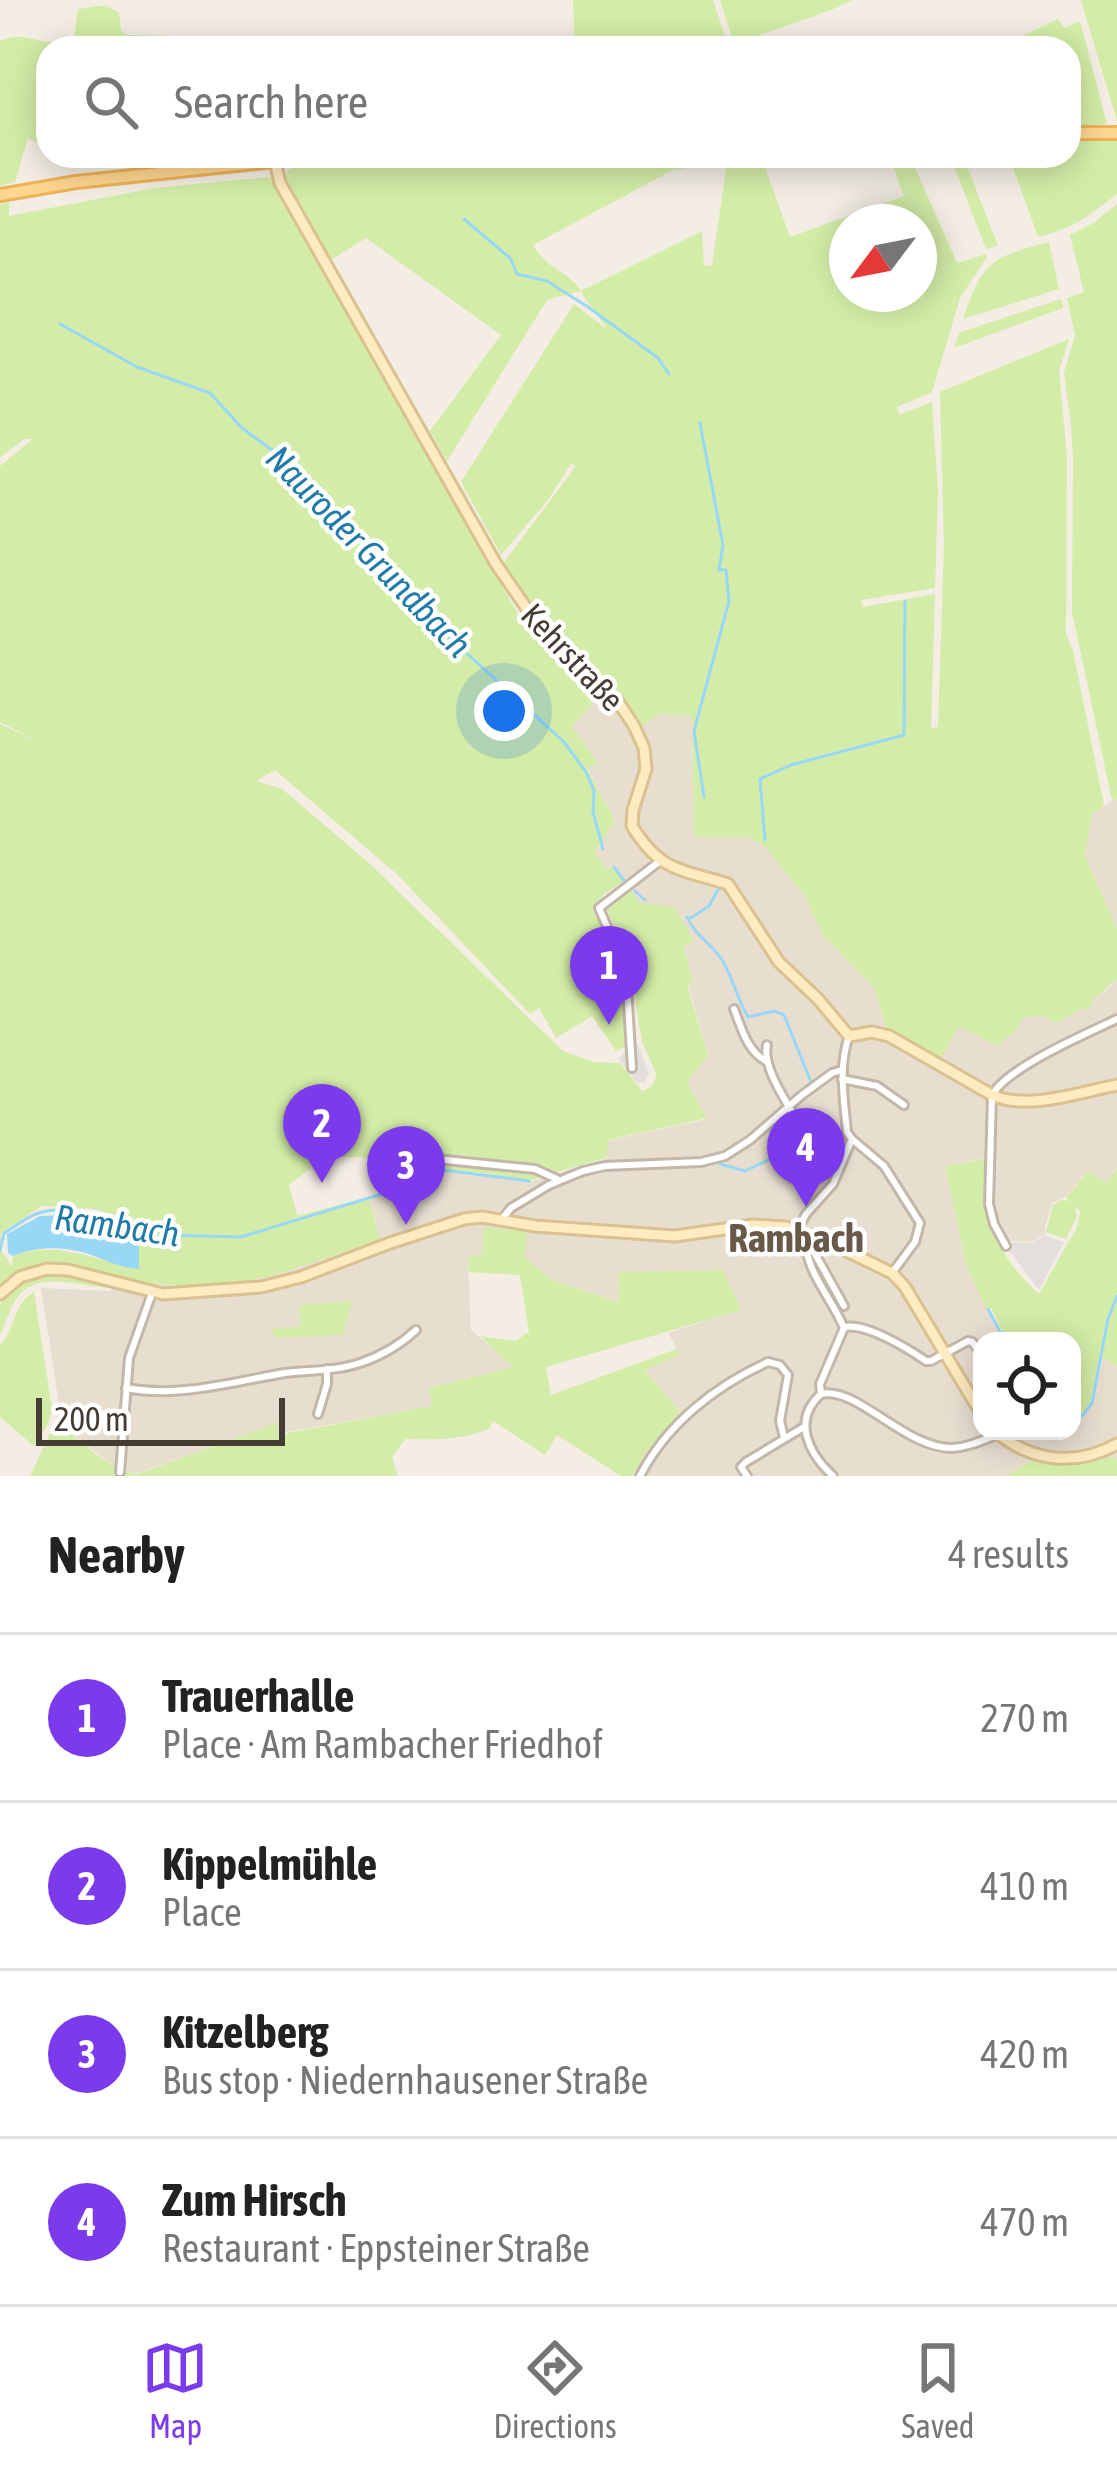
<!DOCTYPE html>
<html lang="en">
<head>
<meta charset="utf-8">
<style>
	body { margin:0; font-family:"Asap Condensed",sans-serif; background:#f2f2f2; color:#222 }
	.controls { position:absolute; right:36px; bottom:36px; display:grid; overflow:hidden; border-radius:24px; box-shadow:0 6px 30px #0003 }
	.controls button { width:108px; height:108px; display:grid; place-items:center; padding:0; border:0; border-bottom:3px solid #e0e0e0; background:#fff; color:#222; font:60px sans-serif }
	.compass { position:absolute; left:829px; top:204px; width:108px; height:108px; border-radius:50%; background:#fff; box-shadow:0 6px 30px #0003; rotate:238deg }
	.scale { position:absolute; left:36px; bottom:30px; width:249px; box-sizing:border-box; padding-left:12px; border:6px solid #453c33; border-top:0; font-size:33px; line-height:42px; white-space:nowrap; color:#453c33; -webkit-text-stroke:9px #fff; paint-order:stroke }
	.you { position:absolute; left:504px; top:711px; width:42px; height:42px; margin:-30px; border:9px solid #fff; border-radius:50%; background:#1a73e8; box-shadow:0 0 0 18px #1a73e833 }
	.badge { display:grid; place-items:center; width:78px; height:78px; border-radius:50%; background:#7c3aed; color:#fff; font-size:39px; font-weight:700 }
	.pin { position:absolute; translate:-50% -99px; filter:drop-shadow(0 3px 6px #0008) }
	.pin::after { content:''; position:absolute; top:63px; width:42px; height:36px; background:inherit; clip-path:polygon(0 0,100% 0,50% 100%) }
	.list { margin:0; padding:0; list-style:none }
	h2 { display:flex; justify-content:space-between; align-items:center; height:156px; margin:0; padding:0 48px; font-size:51px }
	h2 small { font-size:39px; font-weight:400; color:#767676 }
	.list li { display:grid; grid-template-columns:78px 1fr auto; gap:36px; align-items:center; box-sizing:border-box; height:168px; padding:0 48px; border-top:3px solid #e0e0e0 }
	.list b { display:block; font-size:45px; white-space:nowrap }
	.list p { margin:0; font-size:39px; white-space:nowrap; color:#767676 }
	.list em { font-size:39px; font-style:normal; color:#767676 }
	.icon { flex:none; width:66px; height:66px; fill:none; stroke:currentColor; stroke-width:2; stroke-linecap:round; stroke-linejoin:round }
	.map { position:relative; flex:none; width:1117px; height:1476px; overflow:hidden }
	.search { position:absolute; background:#fff; box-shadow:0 6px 30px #0003; left:36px; right:36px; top:36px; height:132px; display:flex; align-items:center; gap:30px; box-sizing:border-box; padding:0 42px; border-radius:36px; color:#767676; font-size:45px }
	.sheet { height:828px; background:#fff }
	nav { display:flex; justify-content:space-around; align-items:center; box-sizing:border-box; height:168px; border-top:3px solid #e0e0e0; background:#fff; font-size:33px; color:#767676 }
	nav a { display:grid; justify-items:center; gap:6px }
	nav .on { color:#7c3aed }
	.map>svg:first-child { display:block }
	.residential { fill:#e8ded0 }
	.green { fill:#d3eca7; fill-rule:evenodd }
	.parking { fill:#e3dfdc }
	.water { fill:#98d8f6 }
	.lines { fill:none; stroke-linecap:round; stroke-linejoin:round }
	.stream { stroke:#98d8f6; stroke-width:3 }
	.street-casing { stroke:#c2b7a8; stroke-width:12 }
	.secondary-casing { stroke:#dac190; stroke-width:15 }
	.primary-casing { stroke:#eeb356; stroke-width:16 }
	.street { stroke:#fff; stroke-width:6 }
	.secondary { stroke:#ffebc1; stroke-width:9 }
	.primary { stroke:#ffd690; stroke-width:10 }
	.labels { text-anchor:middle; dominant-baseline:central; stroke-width:9; stroke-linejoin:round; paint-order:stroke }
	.street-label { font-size:33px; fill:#453c33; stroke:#fff }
	.water-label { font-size:36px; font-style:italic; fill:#217ba9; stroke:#fff }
	.quarter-label { font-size:39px; font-weight:bold; fill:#695949; stroke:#fff }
</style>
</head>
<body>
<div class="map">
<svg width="1117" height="1476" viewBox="0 0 1117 1476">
	<rect width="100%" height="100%" fill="#f3ede3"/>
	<g class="residential">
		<path d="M609 691 641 725 660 714 692 716 694 836 750 837 765 847 805 896 823 934 874 988 887 1029 939 1060 959 1027 1024 1017 1044 1016 1056 1022 1080 1010 1091 1007 1093 999 1107 990 1117 979V1167L1107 1183 1087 1171 1066 1197 1052 1203 1045 1228 1046 1234 1030 1242 1008 1241 995 1216 992 1194V1157L945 1166 966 1264 1002 1341H982V1431H1072V1420L1083 1417 1093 1404 1103 1358 1117 1367V1462L1113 1456 1087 1464 1055 1467 1031 1461 1007 1476H633L645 1453 681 1413 645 1369 677 1349 668 1333 740 1310 618 1273 620 1302 552 1280 484 1227 482 1255 468 1257 471 1330 515 1367 430 1387 433 1406 276 1434V1424L137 1473 126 1472 107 1461 56 1421 59 1404 41 1288 110 1291 118 1277 172 1286 245 1280 287 1272 336 1253 380 1241 370 1199 381 1195 395 1181 435 1170 529 1182 607 1158V1141L707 1119 687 1082 708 1055 688 984 693 981 684 947 694 940 640 903 614 869 609 871 595 853 615 820 587 768 597 762 572 726 593 702Z"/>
		<path d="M1117 797V929L1085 856 1092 814Z"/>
	</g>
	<g class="green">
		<path d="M573 0H713L726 40 575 48Z"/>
		<path d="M720 0H852L831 10 734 44Z"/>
		<path d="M1081 0H1117V121Z"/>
		<path d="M106 5 119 13 121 31 127 35 233 37 232 48H48V149L28 138 15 182 0 186V41C25 31 30 42 53 42 60 42 67 39 74 39L78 9Z"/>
		<path d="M1058 19 1064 28 1080 21 1107 124 1069 126V48H999Z"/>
		<path d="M1117 140V194C1087 217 1076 227 1038 237L1009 156H1069V141Z"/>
		<path d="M386 156 706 158 705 165 671 171 533 245C548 271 568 270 581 291L702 231 704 266 712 265 728 156H761L790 237 904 196 889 156H910L957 263 986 254 987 257 960 298 932 392 897 407 899 415 932 402 938 493 935 588 861 600 863 607 935 594 931 728 938 727 944 545 940 392 1069 339 1059 371 1067 456 1066 633 1073 651 1104 806 1092 814 1085 856 1117 929V979L1094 999 1091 1008 1080 1010 1056 1023 1044 1016 1024 1017 1018 1028 998 1046 959 1027 940 1060 887 1029 874 988 822 934 805 896 765 847 749 837H694L692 716 660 714 641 726C623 693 601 680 575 655 547 628 525 597 502 565L576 466 571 464 547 501 501 555 461 482 574 304 607 329 580 291 547 300 447 461 430 431 501 335 366 238 331 260 286 180 287 171 296 166ZM847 222H919V294H847Z"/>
		<path d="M950 156H963L998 246 986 249Z"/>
		<path d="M270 177 518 614 558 661 599 697 572 726 598 763 587 769 615 820 595 853 608 870 614 868 624 881 604 894 592 909 624 969 628 1046 616 1051 592 1016 556 1038 539 1008 530 1014 397 874 275 770 256 781 282 789 369 863 563 1051 593 1062 620 1063 642 1091 651 1087 657 1075 642 1042 636 1007 634 968 606 908 629 888 640 903 674 907 694 940 684 947 693 982 687 985 708 1056 687 1082 707 1118 608 1140 607 1157 528 1181 483 1173 435 1169 394 1180 381 1193 375 1158 327 1156 289 1185 297 1216 369 1197 380 1241C350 1249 321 1260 291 1270 260 1281 202 1288 170 1285 113 1282 48 1242 0 1288V724L43 744 0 722V466L33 439H24L0 458V204L9 202V216L155 188ZM42 1206 95 1209 138 1223 139 1268C95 1261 57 1239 13 1256L12 1266 0 1249 1 1233Z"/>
		<path d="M1117 204V797L1112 800 1072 612 1073 460 1071 424 1064 373 1075 335 1067 298 1084 292 1070 235 1095 222Z"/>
		<path d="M1049 242 1059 289 963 319C984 259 991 258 1049 242Z"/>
		<path d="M1061 299 1063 308 954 348 959 333Z"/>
		<path d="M985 1159C984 1218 994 1253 1039 1294L1076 1229 1081 1211 1075 1207 1077 1217 1066 1239 1046 1232 1053 1205 1061 1200 1069 1201 1066 1198 1088 1171 1107 1183 1117 1168V1293L1107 1318 1090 1403 1081 1415 1072 1416V1341H1007L991 1308 985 1307 966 1264 945 1166Z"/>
		<path d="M483 1227 527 1232 525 1258 552 1280 619 1302 618 1272 723 1270 741 1310 546 1367 551 1395 677 1349 680 1355 645 1370 681 1413 645 1453 633 1476H621L557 1435 545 1455 493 1421 489 1429C460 1440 435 1440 405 1439L392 1458 398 1476H30L56 1421C80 1440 106 1468 137 1474L277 1423V1435L432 1406 429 1388 513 1367 480 1336 515 1341 529 1332 520 1275 469 1272 468 1257 482 1255Z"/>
		<path d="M58 1274 110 1286V1288C81 1286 35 1269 16 1299 9 1310 5 1324 0 1336 0 1327 0 1314 0 1306 6 1283 38 1275 58 1274Z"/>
		<path d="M34 1292 52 1409 48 1424 34 1446 0 1417V1345C16 1329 13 1304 34 1292Z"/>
		<path d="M1117 1299V1367L1102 1357 1109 1319Z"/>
		<path d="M352 1301 343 1335 274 1338 272 1328 300 1327 299 1305Z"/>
		<path d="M1113 1456 1117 1462V1476H1007L1031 1461C1061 1468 1084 1465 1113 1456Z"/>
	</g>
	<g class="parking">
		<path d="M629 1045H638L649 1074 644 1083 636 1082 619 1059Z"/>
		<path d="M1044 1236 1064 1242 1039 1290 1006 1246 1012 1242 1031 1243Z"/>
	</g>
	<path class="water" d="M66 1215 100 1219 139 1231V1269C113 1267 105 1258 82 1252 59 1246 35 1247 13 1256L8 1253 7 1234 40 1216Z"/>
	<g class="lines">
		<g class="stream">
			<path d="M464 219 510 258 517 274 547 281 588 307 658 358 669 374"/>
			<path d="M60 324 137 367 210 393 242 428 276 453 386 564 438 627 564 742 586 772 594 790 593 812 603 849"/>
			<path d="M700 423 723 545 719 570H726L729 601 694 731 704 797"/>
			<path d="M765 840 760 779 791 765 904 735 905 601"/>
			<path d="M614 867 625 882"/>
			<path d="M635 891 645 900"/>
			<path d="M687 917C695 936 714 945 724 963 733 980 738 1000 748 1017L774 1011 784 1015 811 1082"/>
			<path d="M689 919 709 906 720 886"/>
			<path d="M720 1164 745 1171 800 1145"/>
			<path d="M0 1251 4 1233C15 1227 27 1216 39 1213 71 1202 124 1224 157 1228L162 1235 241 1237 382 1194 395 1180 435 1169 529 1181"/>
			<path d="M988 1309 1005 1341"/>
			<path d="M1072 1418 1082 1416 1092 1403 1108 1319 1117 1296"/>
		</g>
		<g class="street-casing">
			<g id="street">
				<path d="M734 1009C742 1029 747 1051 766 1061"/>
				<path d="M767 1045C761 1073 798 1115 808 1143"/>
				<path d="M632 1068 626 970 599 908 660 861"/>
				<path d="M842 1079 877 1086 904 1105"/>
				<path d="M852 1139 884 1166 920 1223 915 1242 892 1273"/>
				<path d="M426 1158 535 1169 557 1179"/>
				<path d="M502 1219 511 1208 549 1185 583 1171 605 1166 701 1162 725 1156 750 1140 802 1095 832 1073 842 1070"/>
				<path d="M798 1229 806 1214 833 1184 852 1139 847 1132C844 1099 838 1067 849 1036"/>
				<path d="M806 1233C802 1269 831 1296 844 1328L820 1384 821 1394C792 1420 808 1453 833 1476"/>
				<path d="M813 1236 814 1252 844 1306"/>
				<path d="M1006 1246 994 1224 989 1204 992 1095C1008 1067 1086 1034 1117 1019"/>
				<path d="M845 1327C866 1323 907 1348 926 1361H931L968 1341 972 1342 982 1354"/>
				<path d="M126 1388C180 1398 231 1382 285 1373 310 1370 336 1371 360 1363 381 1356 400 1345 416 1330"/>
				<path d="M821 1394C857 1386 904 1448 952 1448 969 1447 983 1440 999 1434"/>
				<path d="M318 1414 327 1384V1369"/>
				<path d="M120 1472 129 1358 152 1293"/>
				<path d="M640 1476C667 1424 715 1386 768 1362L780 1365 788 1375 780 1421 784 1437"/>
				<path d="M747 1476 741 1467 746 1462 804 1427"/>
			</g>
		</g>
		<g class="secondary-casing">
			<g id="secondary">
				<path d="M275 161 280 183 496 564 543 632 560 650 617 700 634 726 644 748 646 769 633 810 632 826C660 872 681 869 728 884L779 962 818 999 849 1036 872 1032 889 1036 992 1095C1027 1111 1080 1092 1117 1085"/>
				<path d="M0 1294 20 1277 47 1269 68 1270 163 1294 261 1287 301 1277 390 1243 464 1219 482 1217 535 1226 675 1236 753 1225 786 1227 824 1240 892 1273 905 1287 982 1415"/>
				<path d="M995 1431C1031 1462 1076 1467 1117 1444"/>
			</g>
		</g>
		<g class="primary-casing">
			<g id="primary">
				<path d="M1069 133H1117"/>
				<path d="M0 195 76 182 323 156"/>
			</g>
		</g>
		<use href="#street" class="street"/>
		<use href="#secondary" class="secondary"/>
		<use href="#primary" class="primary"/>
	</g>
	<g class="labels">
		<g class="street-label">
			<text transform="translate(573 657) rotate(47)">Kehrstraße</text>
		</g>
		<g class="water-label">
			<text transform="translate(369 551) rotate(46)">Nauroder Grundbach</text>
			<text transform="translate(117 1225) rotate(8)">Rambach</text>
		</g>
		<g class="quarter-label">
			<text x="796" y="1238">Rambach</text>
		</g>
	</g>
</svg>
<div class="controls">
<button><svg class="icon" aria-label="locate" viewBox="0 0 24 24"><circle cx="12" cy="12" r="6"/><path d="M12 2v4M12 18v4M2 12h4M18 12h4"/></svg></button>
</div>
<svg class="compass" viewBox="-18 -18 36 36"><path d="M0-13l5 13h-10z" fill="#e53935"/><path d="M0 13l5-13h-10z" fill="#767676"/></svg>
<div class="scale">200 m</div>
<div class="you"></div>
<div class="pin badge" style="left:609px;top:1025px">1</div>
<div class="pin badge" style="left:322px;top:1183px">2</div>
<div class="pin badge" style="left:406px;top:1225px">3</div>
<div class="pin badge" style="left:806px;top:1207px">4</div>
<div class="search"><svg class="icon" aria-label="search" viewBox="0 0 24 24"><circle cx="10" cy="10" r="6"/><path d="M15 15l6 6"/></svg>Search here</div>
</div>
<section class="sheet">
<h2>Nearby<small>4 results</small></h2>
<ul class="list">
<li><span class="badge">1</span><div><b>Trauerhalle</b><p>Place · Am Rambacher Friedhof</p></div><em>270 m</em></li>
<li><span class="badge">2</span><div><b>Kippelmühle</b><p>Place</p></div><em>410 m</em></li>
<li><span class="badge">3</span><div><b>Kitzelberg</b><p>Bus stop · Niedernhausener Straße</p></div><em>420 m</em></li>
<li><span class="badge">4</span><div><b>Zum Hirsch</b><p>Restaurant · Eppsteiner Straße</p></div><em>470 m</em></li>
</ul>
</section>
<nav>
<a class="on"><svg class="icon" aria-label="map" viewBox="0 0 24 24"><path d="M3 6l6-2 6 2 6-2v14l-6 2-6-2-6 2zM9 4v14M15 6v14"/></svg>Map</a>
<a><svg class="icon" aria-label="directions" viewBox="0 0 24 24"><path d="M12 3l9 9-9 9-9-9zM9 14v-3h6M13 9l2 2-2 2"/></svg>Directions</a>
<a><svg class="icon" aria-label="saved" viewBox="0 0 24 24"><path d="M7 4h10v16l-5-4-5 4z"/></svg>Saved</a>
</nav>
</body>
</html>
